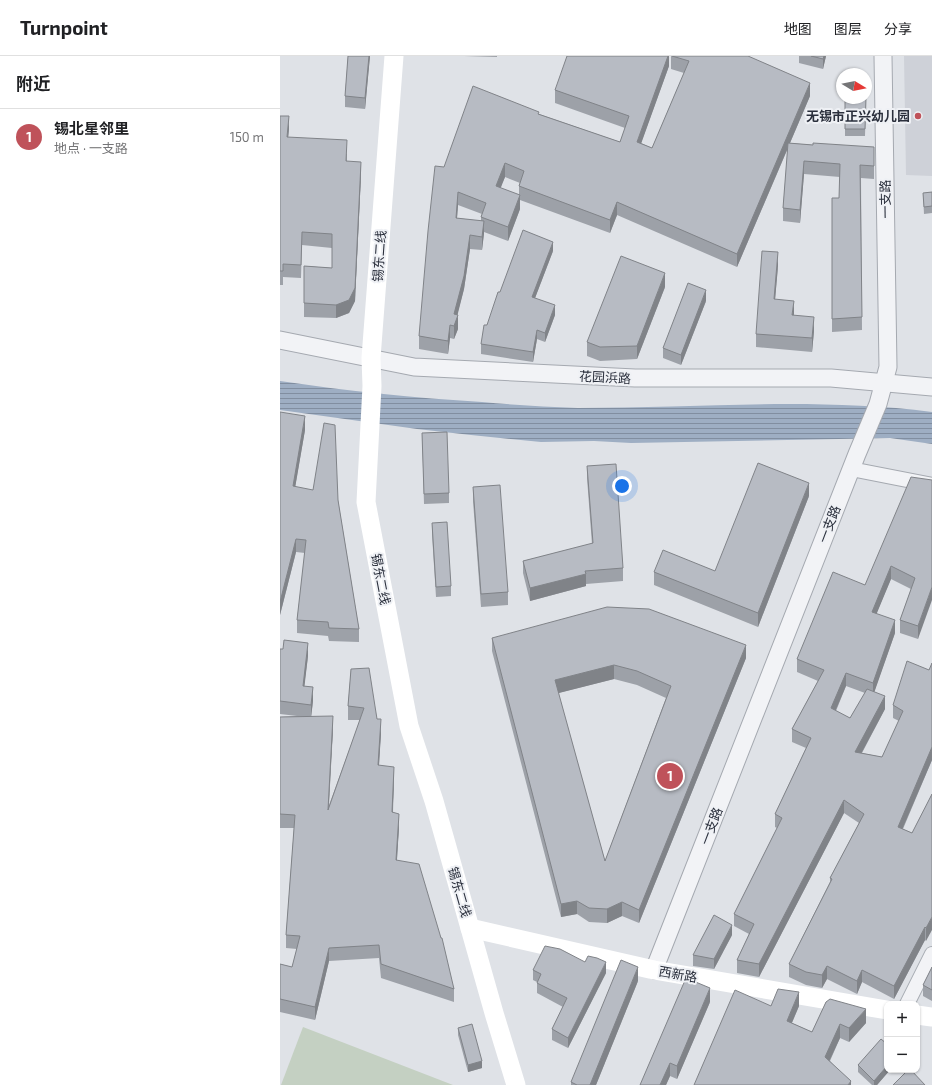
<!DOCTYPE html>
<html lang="zh">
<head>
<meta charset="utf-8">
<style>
	body { margin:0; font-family:"Exo 2","Noto Sans SC",sans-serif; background:#f2f2f2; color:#202124 }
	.controls { position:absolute; right:12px; bottom:12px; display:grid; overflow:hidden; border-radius:8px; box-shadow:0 1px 3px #0004 }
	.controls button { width:36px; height:36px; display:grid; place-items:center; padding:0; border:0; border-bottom:1px solid #e0e0e0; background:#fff; color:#202124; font:20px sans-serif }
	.compass { position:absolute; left:556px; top:12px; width:36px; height:36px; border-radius:50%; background:#fff; box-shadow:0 1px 3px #0004; rotate:100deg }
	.you { position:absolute; left:342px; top:430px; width:14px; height:14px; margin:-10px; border:3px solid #fff; border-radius:50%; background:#1a73e8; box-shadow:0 0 0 6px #1a73e833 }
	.badge { display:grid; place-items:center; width:26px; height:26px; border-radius:50%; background:#bf525a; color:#fff; font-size:13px; font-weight:700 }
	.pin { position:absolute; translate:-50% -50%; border:2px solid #fff; box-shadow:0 1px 4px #0006 }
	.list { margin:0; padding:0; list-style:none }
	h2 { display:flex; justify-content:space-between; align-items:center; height:52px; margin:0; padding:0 16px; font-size:17px }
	h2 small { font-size:13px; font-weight:400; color:#757577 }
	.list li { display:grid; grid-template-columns:26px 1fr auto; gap:12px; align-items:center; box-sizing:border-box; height:56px; padding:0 16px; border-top:1px solid #e0e0e0 }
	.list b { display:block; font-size:15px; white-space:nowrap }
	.list p { margin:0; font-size:13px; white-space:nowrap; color:#757577 }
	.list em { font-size:13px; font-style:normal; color:#757577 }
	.map { position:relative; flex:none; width:652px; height:1029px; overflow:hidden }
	header { display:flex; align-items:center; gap:24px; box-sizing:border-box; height:56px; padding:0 20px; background:#fff; border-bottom:1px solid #e0e0e0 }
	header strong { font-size:19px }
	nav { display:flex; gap:22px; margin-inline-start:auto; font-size:14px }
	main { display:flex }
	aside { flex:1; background:#fff }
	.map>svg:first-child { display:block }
	.built { fill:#ced1d8 }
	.green { fill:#c4d0c2 }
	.water { fill:url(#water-rules) }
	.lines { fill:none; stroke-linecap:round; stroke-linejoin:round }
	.minor-casing { stroke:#a5a9b0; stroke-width:16 }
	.tertiary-casing { stroke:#a5a9b0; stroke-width:19 }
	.minor { stroke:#f2f3f6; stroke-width:14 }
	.tertiary { stroke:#f2f3f6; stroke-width:17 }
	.secondary { stroke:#fff; stroke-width:19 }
	.wall { fill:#9da1a8; fill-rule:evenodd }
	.shaded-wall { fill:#808388 }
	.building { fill:#b7bbc3; stroke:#808388; fill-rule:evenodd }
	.poi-dot { fill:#bf525a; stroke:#eff1f5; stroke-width:1.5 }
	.labels { text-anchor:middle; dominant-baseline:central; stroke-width:4; stroke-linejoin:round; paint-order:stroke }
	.poi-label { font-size:13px; font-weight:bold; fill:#2a2f3c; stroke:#eff1f5; text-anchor:end }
	.street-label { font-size:13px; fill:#2a2f3c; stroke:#eff1f5 }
</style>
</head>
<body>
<header>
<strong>Turnpoint</strong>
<nav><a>地图</a><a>图层</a><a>分享</a></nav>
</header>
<main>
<aside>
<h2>附近<small></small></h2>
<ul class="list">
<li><span class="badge">1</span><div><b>锡北星邻里</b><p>地点 · 一支路</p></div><em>150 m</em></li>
</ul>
</aside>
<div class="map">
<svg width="652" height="1029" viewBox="0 0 652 1029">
	<defs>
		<pattern id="water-rules" width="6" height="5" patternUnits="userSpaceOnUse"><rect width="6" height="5" fill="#9eaec3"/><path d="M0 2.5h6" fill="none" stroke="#818ea0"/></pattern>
	</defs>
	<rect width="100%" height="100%" fill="#dfe2e7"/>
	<path class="built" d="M624 0H652V120L626 119Z"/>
	<path class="green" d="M23 971 173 1029H1Z"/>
	<path class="water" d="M0 325C67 335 135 342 202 346 234 349 266 351 298 352 416 352 534 341 652 356V388L610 382 351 387 314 385 261 386 191 379 137 373 0 354Z"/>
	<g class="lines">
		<g class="minor-casing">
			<g id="minor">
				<path d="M571 413 652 429"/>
				<path d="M627 948 652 898"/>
			</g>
		</g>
		<g class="tertiary-casing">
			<g id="tertiary">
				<path d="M0 284 134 311 355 322H551L652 331"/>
				<path d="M374 914 577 398 598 348 608 311 603 0"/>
			</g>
		</g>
		<use href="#minor" class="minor"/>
		<use href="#tertiary" class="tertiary"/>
		<g class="secondary">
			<path d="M114 0 91 302 92 330 86 446 129 670 154 745 214 957 236 1029"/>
			<path d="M190 872 374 914 607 954"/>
			<path d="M637 959 652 961"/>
		</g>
	</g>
	<g class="wall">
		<path d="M68 0H90L85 53 65 51V40Z"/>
		<path d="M184 0H217V1Z"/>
		<path d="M389 0V10L361 87 372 92 404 17 391 13V0H468L530 40 510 87 533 89 594 91V123L581 122 582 274 552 276V142H559L560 121 524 118 520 167 503 165V152L508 92 457 211 337 159 330 177 240 144V153L228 185 204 176 202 194 190 193 184 233 177 259 178 273 174 283 170 282 168 298 139 293V280L164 111 259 58 340 86 345 72 275 47V34ZM225 121 240 127 239 130V139L220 132ZM178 149 202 158 201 161V165L177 162Z"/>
		<path d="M519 0H546L543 13 519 7Z"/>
		<path d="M586 42 585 80H565V73Z"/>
		<path d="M0 60 9 73 8 81 67 98V105L81 119 75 245 69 257 56 262 24 261V210L52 212V192L22 189 21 222 3 221V229H0Z"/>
		<path d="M652 136V157L644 158 643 137Z"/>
		<path d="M273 195 255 242 275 259 265 286 257 283 253 306 201 298V288L220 236Z"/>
		<path d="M498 210 495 243 513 259 534 275 532 296 476 291V278Z"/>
		<path d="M385 231 357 303 320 305 307 300V286Z"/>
		<path d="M426 245 401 309 383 302V292Z"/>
		<path d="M0 356 25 374 15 431 58 444 79 573V586L49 585 48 580 17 577V564L25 497 16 496 0 559Z"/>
		<path d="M142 377 169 437V447L144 448Z"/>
		<path d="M307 410 343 512V525L306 528V530L250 545 243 517V505L312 488 307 422Z"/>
		<path d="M652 424 638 583 620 577V564L631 533 611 523 596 558 615 577 594 636 605 653 582 697 602 701 619 665 613 662V649L649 614 652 607V704L623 773 632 777 652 738 646 885 645 884 614 943 582 926 577 938 547 923 542 932 526 929 509 921V908L550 826V822L579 767 564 757 479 921 457 917V904L469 878 454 870V858L497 772 495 771V758L526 692 512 686V673L538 625 517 616V603L585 529ZM566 630 585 637 570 662 556 655Z"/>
		<path d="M193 431 228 536V549L201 551 193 445Z"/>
		<path d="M529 440 478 571 374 529V516L435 515Z"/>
		<path d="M152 467 171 530V540L156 541 152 478Z"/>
		<path d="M212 582 466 602 359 867 342 860 327 867 309 866 297 858 281 861 212 595ZM334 623 357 629 386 642 325 805 278 637Z"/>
		<path d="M0 593 28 600 24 630 33 645 31 660 53 673 48 752 80 664H68V650L71 613 97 663 101 677 99 710 114 725 113 756 119 771 117 804 174 933V946L101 922 99 902 49 905 35 964 0 956V908L12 911 17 893 6 892V879L14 772H0V661L17 660 0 658Z"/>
		<path d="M452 879 434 913 413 910V899Z"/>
		<path d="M652 911V945L643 940V929Z"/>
		<path d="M253 914 326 917 288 992 272 984V973L283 951 257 937V926L253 924Z"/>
		<path d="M358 925 316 1029H291V1026Z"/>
		<path d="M430 946 397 1023 390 1020 386 1029H360Z"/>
		<path d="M546 946 586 967 569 986 560 982 550 1005 571 1029 491 950H519L512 967 532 976Z"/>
		<path d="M178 972 202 1012 188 1016 178 979Z"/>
		<path d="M578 1009 610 1014 597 1029H592L578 1016Z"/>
	</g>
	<g class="shaded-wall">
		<path d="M89 0H90L85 53V42Z"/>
		<path d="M388 0H389V10L357 99V86Z"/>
		<path d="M544 0H546L543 13V3Z"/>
		<path d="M530 27V40L457 211V198Z"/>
		<path d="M9 60V73L7 94V81Z"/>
		<path d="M524 105V118L520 167V154Z"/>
		<path d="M81 106V119L75 245 69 257 56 262V249Z"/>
		<path d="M225 107V121L216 144V130Z"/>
		<path d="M178 136V149L176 175V162Z"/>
		<path d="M240 139V153L228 185V171Z"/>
		<path d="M337 146V159L330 177V164Z"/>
		<path d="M204 165V178L202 194V181Z"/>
		<path d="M190 179V193L184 233 176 265 178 259V273L174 283V258Z"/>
		<path d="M273 186V195L252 250V241Z"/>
		<path d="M498 196V210L494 256V243Z"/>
		<path d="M385 217V231L357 303V290Z"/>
		<path d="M426 234V245L401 309V299Z"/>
		<path d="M514 245V258L512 273V259Z"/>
		<path d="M275 249V259L265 286V277Z"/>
		<path d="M534 261V275L532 296V282Z"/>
		<path d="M170 269V282L168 298V285Z"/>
		<path d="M257 274V283L253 306V296Z"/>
		<path d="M25 360V374L13 444V430Z"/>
		<path d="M529 427V440L478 571V557Z"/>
		<path d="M16 483V496L0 559V546Z"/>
		<path d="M611 510V523L592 569V556Z"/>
		<path d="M306 518V530L250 545V532Z"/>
		<path d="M652 531V544L638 583V570Z"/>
		<path d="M615 564V577L593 640V627Z"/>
		<path d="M28 587V600L23 643V630Z"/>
		<path d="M466 589V602L359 867V854Z"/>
		<path d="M334 609V623L275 638V624Z"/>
		<path d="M566 617V630L551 665V652Z"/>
		<path d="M33 631V645L31 662V649Z"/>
		<path d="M605 640V653L575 709V696Z"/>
		<path d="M53 660V673L48 767V754Z"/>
		<path d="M101 663V677L98 723V709Z"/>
		<path d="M652 691V704L618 783V771Z"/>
		<path d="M114 711V725L112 770V756Z"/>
		<path d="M564 744V757L479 921V908Z"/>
		<path d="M119 758V771L116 817V804Z"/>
		<path d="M297 845V858L281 861V848Z"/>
		<path d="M342 846V860L327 867V853Z"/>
		<path d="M652 861V874L646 885V872Z"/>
		<path d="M452 869V879L434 913V903Z"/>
		<path d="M645 871V884L614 943V930Z"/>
		<path d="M49 892V905L35 964V951Z"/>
		<path d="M326 906V917L288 992V982Z"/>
		<path d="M547 910V923L542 932V919Z"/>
		<path d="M358 911V925L316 1029H310Z"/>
		<path d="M582 914V926L577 938V925Z"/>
		<path d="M430 932V946L397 1023V1010Z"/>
		<path d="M519 936V950L507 978V965Z"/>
		<path d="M586 953V967L569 986V972Z"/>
		<path d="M560 968V982L545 1014V1001Z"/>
		<path d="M202 1005V1012L188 1016V1009Z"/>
		<path d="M390 1007V1020L386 1029H380Z"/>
		<path d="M607 1010V1014H610L597 1029H594V1025Z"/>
		<path d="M571 1025V1029H568Z"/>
	</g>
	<g class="building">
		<path d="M68 0H89L85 42 65 40Z"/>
		<path d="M287 0H388L357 86 372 92 409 5 392 0H468L530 27 457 198 337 146 330 164 239 130 244 115 225 107 216 130 240 139 228 171 201 161 206 147 178 136 176 162 204 165 202 181 190 179 184 220 174 258 178 259 174 270 170 269 168 285 139 280 148 175 155 110 164 111 193 30 259 56 258 58 340 86 349 60 275 34Z"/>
		<path d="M531 0H544L543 3Z"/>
		<path d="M565 42H586L585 73H565Z"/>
		<path d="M0 60H9L7 81 67 84 66 105 81 106 75 232 69 244 56 249 24 247V210L52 212V178L22 176 21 209 3 208V215H0Z"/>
		<path d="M508 87 533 89V87L594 91V110L580 109 582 261 552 263V142H559L560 108 524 105 520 154 503 152Z"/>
		<path d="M652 136V150L644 151 643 137Z"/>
		<path d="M243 174 273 186 252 241 275 249 265 277 257 274 253 296 201 288 204 269H207L218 236H220Z"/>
		<path d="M482 195 498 196 494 243 514 245 512 259 534 261 532 282 476 278Z"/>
		<path d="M341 200 385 217 357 290 320 291 307 286Z"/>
		<path d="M408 227 426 234 401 299 383 292Z"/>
		<path d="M0 356 25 360 13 430 33 434 44 367 55 369 58 444 79 573 49 572 48 566 17 564 26 484 16 483 0 546Z"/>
		<path d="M167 376 169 437 144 438 142 377Z"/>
		<path d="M478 407 529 427 478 557 374 516 383 494 435 515Z"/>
		<path d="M336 408 343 512 305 515 306 518 250 532 243 505 313 487 307 410Z"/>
		<path d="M631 421 652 424V531L638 570 620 564 635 522 611 510 592 556 615 564 593 627 566 617 551 652 570 662 587 633 605 640 575 696 602 701 623 655 613 649 627 605 649 614 652 607V691L618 771 632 777 652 738V861L646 872 645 871 614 930 582 914 577 925 547 910 542 919 526 916 509 908 552 823 550 822 584 758 564 744 479 908 457 904 474 868 454 858 502 762 495 758 531 682 512 673 544 614 517 603 553 516 585 529Z"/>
		<path d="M220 429 228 536 201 538 193 431Z"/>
		<path d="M167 466 171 530 156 531 152 467Z"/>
		<path d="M327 551 369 553 466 589 359 854 342 846 327 853 309 852 297 845 281 848 212 582ZM334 609 357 615 391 630 325 805 275 624Z"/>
		<path d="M4 584 28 587 23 630 33 631 31 649 0 645V593H3Z"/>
		<path d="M89 612 97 663H101L98 709 114 711 112 756 119 758 116 804 139 808 161 882H162L174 933 101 908 99 889 49 892 35 951 0 943V908L12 911 20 880 6 879 15 759 0 758V661L53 660 48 754 84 652 68 650 71 613Z"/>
		<path d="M434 859 452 869 434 903 413 899Z"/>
		<path d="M265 890 280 893 305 906 308 900 317 902 326 906 288 982 272 973 287 942 257 927 261 918 253 914Z"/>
		<path d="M341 904 358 911 310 1029H297L291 1026Z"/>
		<path d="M652 911V934L643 929Z"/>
		<path d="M406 922 430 932 397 1010 390 1007 380 1029H360Z"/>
		<path d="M498 933 519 936 507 965 532 976 546 946 550 943 586 953 569 972 560 968 545 1001 571 1025 568 1029H414L455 934 491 950Z"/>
		<path d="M192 968 202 1005 188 1009 178 972Z"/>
		<path d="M601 983 607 988V1010L594 1025 578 1009Z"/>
		<path d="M628 1014H631L645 1029H613Z"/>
	</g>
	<circle class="poi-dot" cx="638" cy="60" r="4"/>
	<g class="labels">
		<g class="poi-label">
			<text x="630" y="60">无锡市正兴幼儿园</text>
		</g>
		<g class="street-label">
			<text transform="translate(605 143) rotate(-91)">一支路</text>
			<text transform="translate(99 200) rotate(-86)">锡东二线</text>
			<text transform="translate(325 321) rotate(3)">花园浜路</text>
			<text transform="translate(549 468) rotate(-69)">一支路</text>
			<text transform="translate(101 523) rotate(79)">锡东二线</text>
			<text transform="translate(431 770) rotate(-69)">一支路</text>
			<text transform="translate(180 836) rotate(74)">锡东二线</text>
			<text transform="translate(398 918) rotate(10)">西新路</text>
		</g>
	</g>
</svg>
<div class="controls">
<button>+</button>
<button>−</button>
</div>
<svg class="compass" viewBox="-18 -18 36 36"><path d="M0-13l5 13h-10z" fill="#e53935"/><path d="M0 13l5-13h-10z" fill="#757577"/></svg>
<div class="you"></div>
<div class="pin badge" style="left:390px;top:720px">1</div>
</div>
</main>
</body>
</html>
